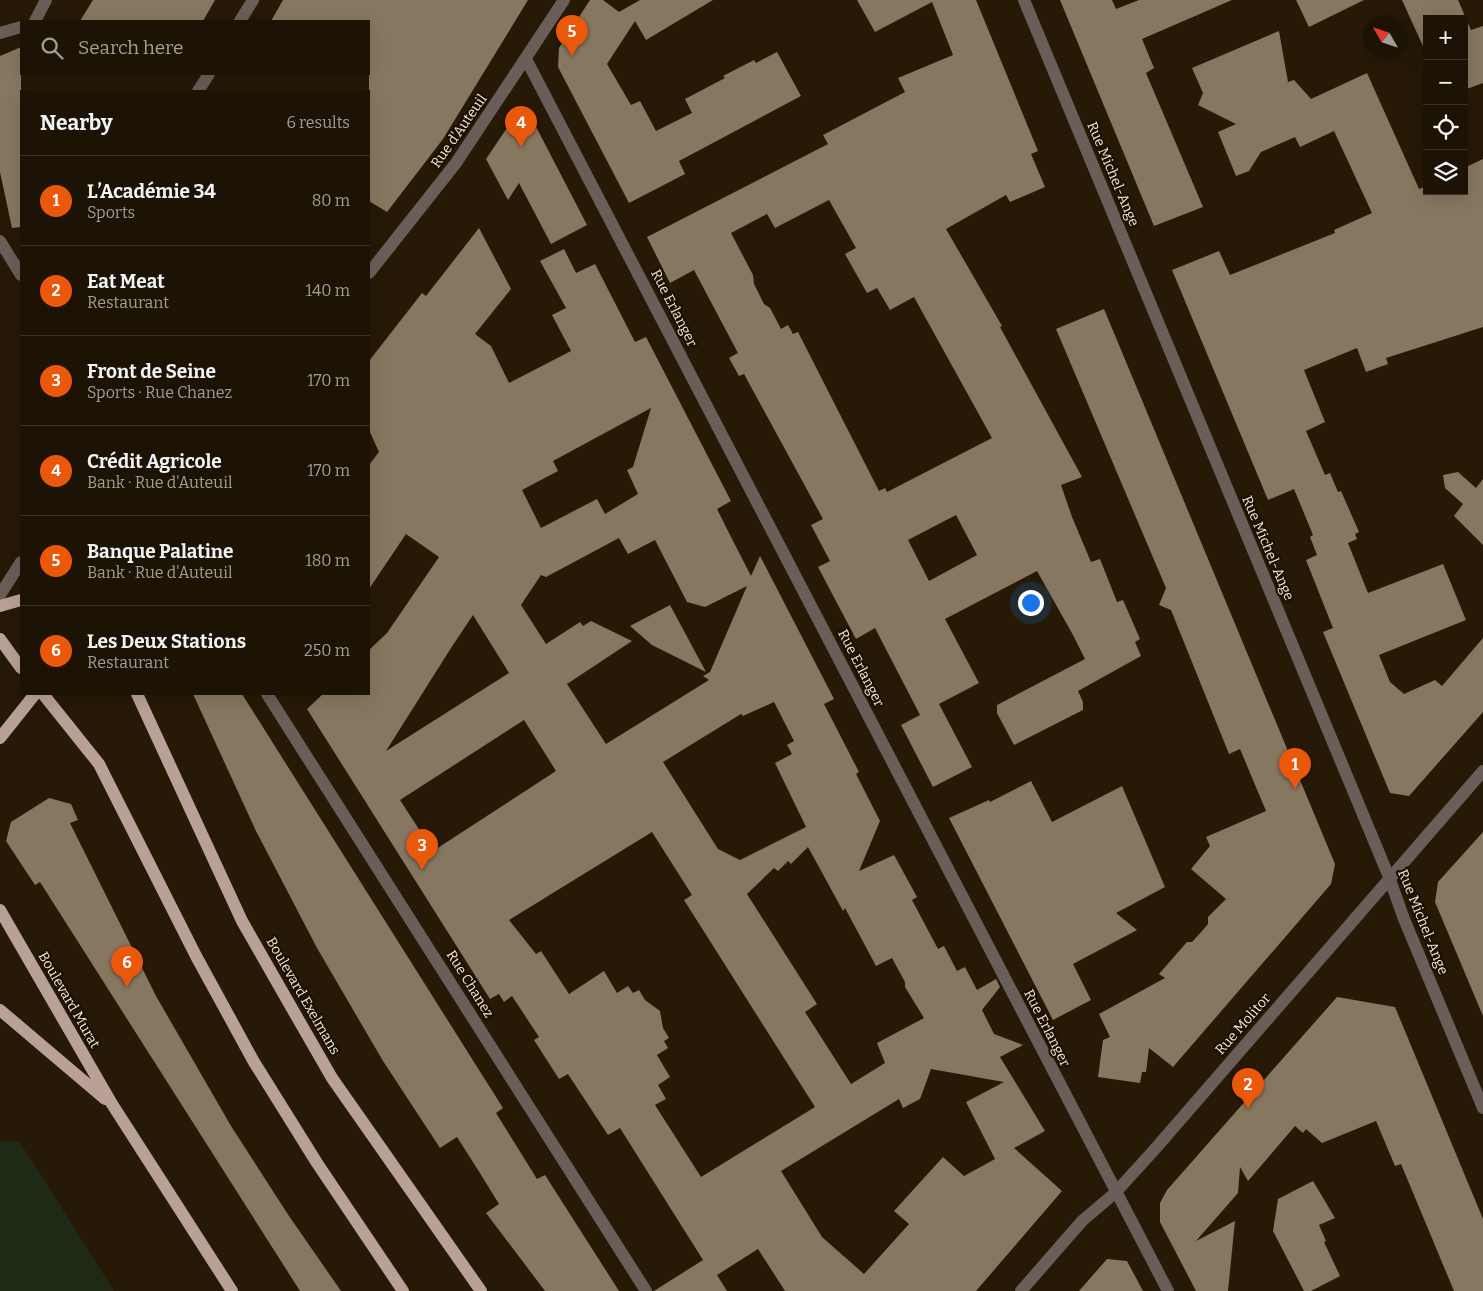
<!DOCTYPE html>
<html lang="en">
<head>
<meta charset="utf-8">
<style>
	body { margin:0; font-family:Bitter,serif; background:#292013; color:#f1f3f6 }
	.controls { position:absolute; right:15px; top:15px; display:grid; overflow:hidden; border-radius:0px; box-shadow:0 5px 20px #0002 }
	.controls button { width:45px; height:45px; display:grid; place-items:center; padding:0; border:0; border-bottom:1px solid #3a3226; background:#1c1304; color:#f1f3f6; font:25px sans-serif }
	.compass { position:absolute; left:1363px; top:15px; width:45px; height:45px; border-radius:50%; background:#1c1304; box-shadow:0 5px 20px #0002; rotate:309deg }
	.you { position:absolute; left:1030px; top:602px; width:18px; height:18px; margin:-12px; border:4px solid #fff; border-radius:50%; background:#1a73e8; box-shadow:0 0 0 8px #1a73e833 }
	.badge { display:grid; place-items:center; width:32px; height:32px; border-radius:50%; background:#ea580c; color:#fff; font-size:16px; font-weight:700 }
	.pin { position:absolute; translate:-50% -41px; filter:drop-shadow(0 1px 2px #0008) }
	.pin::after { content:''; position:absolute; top:26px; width:18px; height:15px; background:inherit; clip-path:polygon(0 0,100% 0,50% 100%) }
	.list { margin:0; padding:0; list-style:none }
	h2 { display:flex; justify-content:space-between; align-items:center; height:65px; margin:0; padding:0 20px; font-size:21px }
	h2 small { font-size:16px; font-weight:400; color:#a09e9a }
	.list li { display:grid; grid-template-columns:32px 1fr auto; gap:15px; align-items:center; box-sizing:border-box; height:90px; padding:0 20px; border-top:1px solid #3a3226 }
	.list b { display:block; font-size:19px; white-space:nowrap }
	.list p { margin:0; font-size:16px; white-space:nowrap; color:#a09e9a }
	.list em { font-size:16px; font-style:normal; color:#a09e9a }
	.icon { flex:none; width:28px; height:28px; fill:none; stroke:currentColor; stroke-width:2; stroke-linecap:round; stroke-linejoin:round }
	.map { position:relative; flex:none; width:1483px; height:1291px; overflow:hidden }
	.search { position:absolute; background:#1c1304; box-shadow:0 5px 20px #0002; left:20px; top:20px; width:350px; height:55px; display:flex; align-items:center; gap:12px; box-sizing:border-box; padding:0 18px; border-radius:0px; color:#a09e9a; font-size:19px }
	.panel { position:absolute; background:#1c1304; box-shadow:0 5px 20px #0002; left:20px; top:90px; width:350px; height:605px; border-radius:0px }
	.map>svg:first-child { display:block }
	.green { fill:#1f2a16 }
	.building { fill:#877761; fill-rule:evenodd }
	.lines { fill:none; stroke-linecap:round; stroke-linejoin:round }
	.minor { stroke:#6a5e5a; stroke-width:12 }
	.tertiary { stroke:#6a5e5a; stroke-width:12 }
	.primary { stroke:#baa198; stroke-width:12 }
	.labels { text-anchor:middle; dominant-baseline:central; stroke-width:4.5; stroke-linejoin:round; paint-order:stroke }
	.street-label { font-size:14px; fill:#f1e8dc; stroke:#1c1000 }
</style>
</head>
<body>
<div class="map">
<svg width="1483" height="1291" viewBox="0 0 1483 1291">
	<rect width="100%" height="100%" fill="#261906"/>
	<path class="green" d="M0 1141 20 1142 114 1291H0Z"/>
	<g class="building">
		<path d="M93 0H215L203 21H80Z"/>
		<path d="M283 0H528L443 139 387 212 369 201V21H271Z"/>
		<path d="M590 0H603L619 12 640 0H713L646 40 635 21 607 64 631 105 640 101 656 131 692 113 685 99 725 78 723 76 754 60 756 63 777 52 801 96 679 161 685 174 629 203 558 67 559 48Z"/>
		<path d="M857 0H976L1038 151 1031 154 1045 187 1010 202 1006 195 946 229 1002 326 1000 327 1082 477 1061 485 1072 517 1091 562 1100 559 1117 602 1123 600 1140 639 1135 642 1141 656 1078 691 1083 702V710L1014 745 997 713V705L1085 659 1073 635 1037 571 945 619 979 683 939 704 972 767 933 787 901 725 920 715 875 628 856 639 818 567 830 561 811 525 823 519 744 374 739 376 729 358 738 353 694 270 670 283 647 237 828 144 823 135 905 92 898 78 953 55 932 2 875 32ZM829 200 856 248 845 254 867 293 877 288 890 310 914 297 992 438 887 492 885 488 879 491 798 332 793 334 788 325 781 329 770 308 764 304 754 284 753 275 731 233 767 214 775 228ZM956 515 977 555 929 581 908 540Z"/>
		<path d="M1060 0H1112L1116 9 1139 0H1232L1142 39 1154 68 1146 73 1203 207 1154 226Z"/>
		<path d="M1296 0H1364L1309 27Z"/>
		<path d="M1402 0H1458L1471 30 1483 26V83L1464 90V19H1427V55Z"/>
		<path d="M1279 31 1288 82 1294 80 1311 99 1367 73 1419 189 1427 186V191H1464V168L1483 159V327L1386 358 1388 364 1366 372 1357 348 1304 370 1325 422 1306 431 1325 475 1330 473 1338 492 1341 491 1359 532 1355 534 1357 539 1348 543 1368 593 1443 564 1466 620 1379 655 1390 682 1404 694 1435 680 1442 686 1483 638V712L1409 796 1390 793 1323 632 1333 628 1306 560 1317 555 1310 537 1313 535 1294 489 1268 500 1172 270 1219 251 1230 275 1335 233 1334 230 1372 213 1334 131 1300 147 1295 137 1261 152 1249 171 1236 176 1218 132 1236 124 1198 105 1203 93 1192 68Z"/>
		<path d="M21 47V227L12 228 0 172V56Z"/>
		<path d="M513 119H532L587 225 551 244 519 183 508 200 486 159Z"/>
		<path d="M479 228 511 289 475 334 491 346 509 383 571 351 552 315 566 308 540 261 564 249 576 273 595 264 635 342 646 337 731 501 717 509 731 537 751 576 760 556 834 699 824 704 859 772 856 774 880 821 859 871 894 855 917 897 912 900 938 949 944 946 957 971 965 967 977 990 996 979 1000 987 982 1010 994 1034 1023 1045 1000 1057 1045 1131 1014 1148 1062 1191 976 1291H785L758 1249 717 1275 727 1291H654L703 1260 620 1128 608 1135 568 1074 559 1079 534 1040 539 1037 512 996 504 1002 499 994 490 999 307 709 323 694H369V650L387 633 439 557 406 534 369 589V465L379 452 369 430V361L422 293 426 296ZM651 408 633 467 627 470 638 494 605 514 597 499 541 528 522 490 558 471 553 461ZM619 538 628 554 655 540 687 602 705 607 747 586 710 672 703 676 709 680 606 744 567 684 632 641 591 621 583 626 580 622 546 644 521 605 541 575 546 577ZM473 615 509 673 386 751 451 648ZM774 702 794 741 787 745 792 754 775 763 806 827 740 860 718 849 663 762 741 714 743 716ZM524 720 556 771 433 851 400 800ZM652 832 692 895 684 900 815 1107 701 1177 655 1105 666 1099 658 1085 670 1077 657 1055 668 1048 664 1041 669 1038 663 1028 660 1011 645 1000 639 990 633 993 628 986 617 993 604 971 569 994 541 951 536 954 509 920ZM808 847 843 911 845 908 876 966 892 958 905 982V987L924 1018 877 1043 885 1063 851 1084 805 1012 817 1004 747 894 774 868 778 871 788 861 791 864ZM931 1069 1004 1082 966 1102 995 1159 964 1176 943 1157 894 1211 909 1224 864 1274 822 1237 781 1171 899 1099 903 1108 920 1099Z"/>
		<path d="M1104 309 1335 864 1331 884 1173 1067 1149 1048 1146 1072H1142L1140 1083 1098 1077 1103 1040 1110 1037 1099 1014 1165 978 1159 974 1187 942H1192L1202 931 1208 924V917L1226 899 1191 869 1210 846 1206 837 1266 811 1240 749 1229 754 1171 610 1159 605 1166 588 1056 329Z"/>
		<path d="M1458 472 1476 488 1483 479V545L1454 516 1463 504 1445 488 1443 475Z"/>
		<path d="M670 605 706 672 652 645 630 626Z"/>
		<path d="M193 694H242L503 1108 496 1113 537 1179 545 1175 619 1291H545L486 1213 499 1204 478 1170 457 1137 440 1148 383 1061 317 948 256 831Z"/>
		<path d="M1031 781 1052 822 1122 786 1165 887 1116 913 1137 930 1073 964 1091 1000 1053 1020 949 818 989 800 990 802Z"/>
		<path d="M49 798 71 804 78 820 70 823 156 996 231 1126 289 1216 341 1291H300L40 882 35 885 6 841 11 822Z"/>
		<path d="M1483 832V1016L1435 902 1438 882Z"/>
		<path d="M1337 997 1395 1007 1483 1219V1291H1454L1401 1164 1395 1166 1376 1121 1322 1143 1306 1129 1303 1133 1295 1126 1248 1181 1240 1167 1238 1193 1196 1241 1235 1221 1228 1291H1196L1160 1222V1203L1167 1190Z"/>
		<path d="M1313 1181 1335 1218 1319 1225 1326 1241 1324 1242 1340 1276 1311 1291H1304L1273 1231 1278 1199Z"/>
		<path d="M1107 1259 1127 1261 1143 1291H1079Z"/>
	</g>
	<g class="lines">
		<g class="minor">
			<path d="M1024 0 1389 877 1404 919 1483 1108"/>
			<path d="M35 21 46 0"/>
			<path d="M0 33 21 27"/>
			<path d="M526 59 1168 1291"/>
			<path d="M267 694 646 1291"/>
		</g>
		<g class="tertiary">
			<path d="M240 21 253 0"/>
			<path d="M198 91 209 74"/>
			<path d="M0 241 21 275"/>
			<path d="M369 273 456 163 564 0"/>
			<path d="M0 595 21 562"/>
			<path d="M1021 1291 1082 1221 1115 1193 1155 1149 1483 771"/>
		</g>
		<g class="primary">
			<path d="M0 606 21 600"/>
			<path d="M0 639 21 668"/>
			<path d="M43 694 99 764 196 956 254 1062 317 1163 403 1291"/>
			<path d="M137 694 242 921 290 1005 332 1078 481 1291"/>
			<path d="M0 738 35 694"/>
			<path d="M0 910 112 1104 232 1291"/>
			<path d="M0 1010 105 1099"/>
		</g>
	</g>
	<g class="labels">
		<g class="street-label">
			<text transform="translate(459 131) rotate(-55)">Rue d'Auteuil</text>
			<text transform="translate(1113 174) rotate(67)">Rue Michel-Ange</text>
			<text transform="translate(674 308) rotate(63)">Rue Erlanger</text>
			<text transform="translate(1268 548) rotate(67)">Rue Michel-Ange</text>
			<text transform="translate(861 668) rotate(63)">Rue Erlanger</text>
			<text transform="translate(1423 922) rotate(68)">Rue Michel-Ange</text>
			<text transform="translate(470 984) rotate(58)">Rue Chanez</text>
			<text transform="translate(303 996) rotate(60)">Boulevard Exelmans</text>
			<text transform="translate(69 1000) rotate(60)">Boulevard Murat</text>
			<text transform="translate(1243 1024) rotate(-49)">Rue Molitor</text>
			<text transform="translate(1047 1028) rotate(63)">Rue Erlanger</text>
		</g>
	</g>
</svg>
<div class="controls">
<button>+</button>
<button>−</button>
<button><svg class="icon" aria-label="locate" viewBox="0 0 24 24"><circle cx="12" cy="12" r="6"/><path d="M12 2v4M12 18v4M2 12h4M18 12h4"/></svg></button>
<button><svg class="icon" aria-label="layers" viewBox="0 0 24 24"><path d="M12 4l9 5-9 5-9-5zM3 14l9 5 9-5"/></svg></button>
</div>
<svg class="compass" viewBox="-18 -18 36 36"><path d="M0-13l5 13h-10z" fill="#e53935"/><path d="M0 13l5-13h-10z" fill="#a09e9a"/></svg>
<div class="you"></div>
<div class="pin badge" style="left:1295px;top:789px">1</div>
<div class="pin badge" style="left:1248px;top:1109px">2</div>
<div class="pin badge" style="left:422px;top:870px">3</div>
<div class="pin badge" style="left:521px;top:147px">4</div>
<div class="pin badge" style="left:572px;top:56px">5</div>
<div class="pin badge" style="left:127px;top:987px">6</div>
<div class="search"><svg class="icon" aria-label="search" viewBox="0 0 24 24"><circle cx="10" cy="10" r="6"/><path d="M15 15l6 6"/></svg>Search here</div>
<section class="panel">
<h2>Nearby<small>6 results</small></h2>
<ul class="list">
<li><span class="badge">1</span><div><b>L’Académie 34</b><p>Sports</p></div><em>80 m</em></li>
<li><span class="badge">2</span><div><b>Eat Meat</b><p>Restaurant</p></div><em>140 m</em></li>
<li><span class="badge">3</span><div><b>Front de Seine</b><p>Sports · Rue Chanez</p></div><em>170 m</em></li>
<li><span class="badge">4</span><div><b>Crédit Agricole</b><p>Bank · Rue d'Auteuil</p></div><em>170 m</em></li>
<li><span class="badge">5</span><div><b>Banque Palatine</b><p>Bank · Rue d'Auteuil</p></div><em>180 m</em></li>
<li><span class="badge">6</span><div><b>Les Deux Stations</b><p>Restaurant</p></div><em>250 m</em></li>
</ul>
</section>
</div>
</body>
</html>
